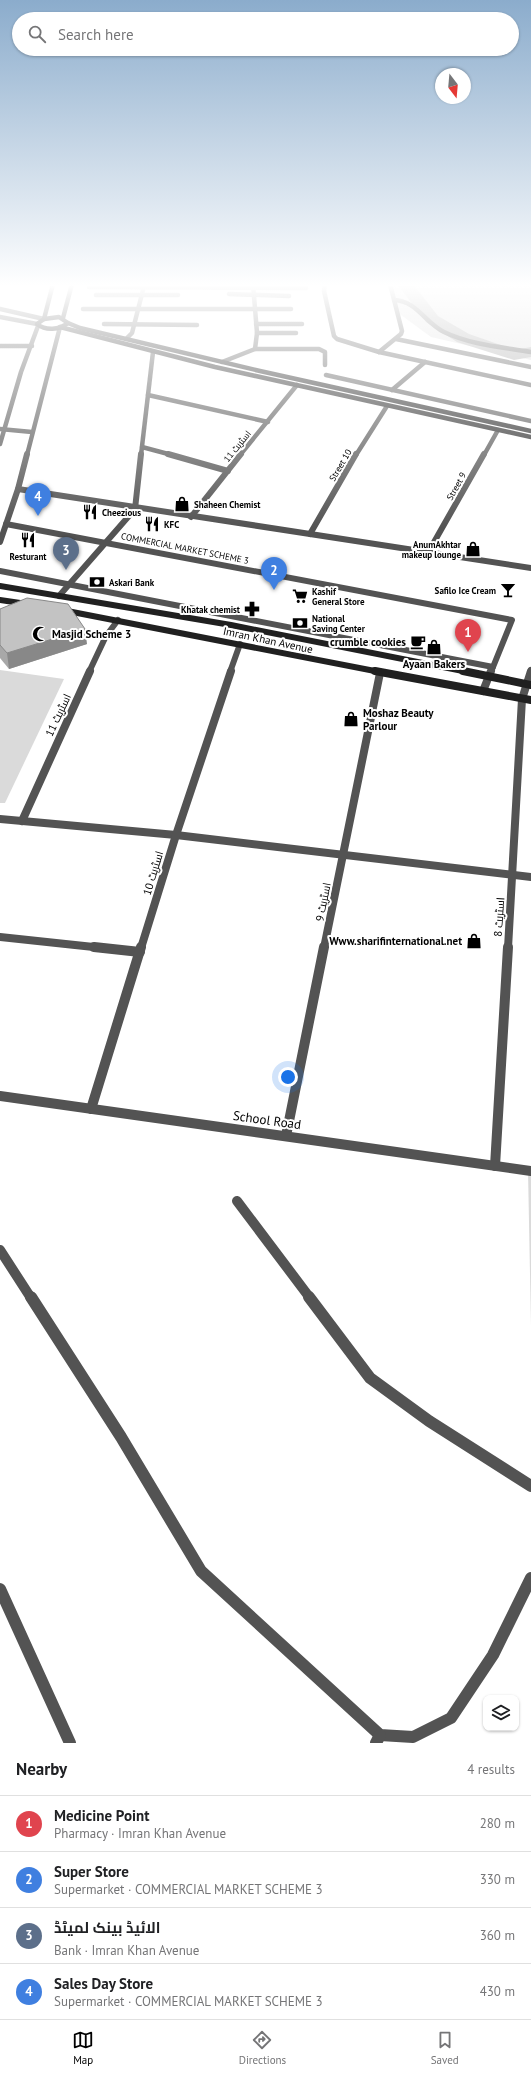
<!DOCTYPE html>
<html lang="en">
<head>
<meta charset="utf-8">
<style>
	body { margin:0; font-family:"PT Sans",Cairo,sans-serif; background:#f6f6f6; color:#202124 }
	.controls { position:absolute; right:12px; bottom:12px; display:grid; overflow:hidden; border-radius:8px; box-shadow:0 1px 3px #0004 }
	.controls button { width:36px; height:36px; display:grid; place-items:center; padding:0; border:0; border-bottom:1px solid #e0e0e0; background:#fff; color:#202124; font:20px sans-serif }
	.compass { position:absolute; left:435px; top:68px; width:36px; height:36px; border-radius:50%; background:#fff; box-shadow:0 1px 3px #0004; rotate:164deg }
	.you { position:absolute; left:288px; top:1077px; width:14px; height:14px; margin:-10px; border:3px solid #fff; border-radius:50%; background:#1a73e8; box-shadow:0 0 0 6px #1a73e833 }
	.badge { display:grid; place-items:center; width:26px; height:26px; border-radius:50%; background:#000; color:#fff; font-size:13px; font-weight:700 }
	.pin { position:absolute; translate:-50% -33px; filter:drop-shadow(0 1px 2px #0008) }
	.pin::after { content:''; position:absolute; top:21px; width:14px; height:12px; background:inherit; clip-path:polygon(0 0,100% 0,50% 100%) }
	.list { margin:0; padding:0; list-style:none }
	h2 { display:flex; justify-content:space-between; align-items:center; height:52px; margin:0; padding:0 16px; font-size:17px }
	h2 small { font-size:13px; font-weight:400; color:#757577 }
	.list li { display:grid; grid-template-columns:26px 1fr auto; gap:12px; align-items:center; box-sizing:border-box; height:56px; padding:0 16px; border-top:1px solid #e0e0e0 }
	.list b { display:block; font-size:15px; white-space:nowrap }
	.list p { margin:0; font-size:13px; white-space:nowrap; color:#757577 }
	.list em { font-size:13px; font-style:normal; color:#757577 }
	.icon { flex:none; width:22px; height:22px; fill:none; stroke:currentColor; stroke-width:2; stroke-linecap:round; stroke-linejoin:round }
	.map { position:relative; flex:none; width:531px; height:1743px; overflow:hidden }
	.search { position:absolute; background:#fff; box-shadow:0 1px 3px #0004; left:12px; right:12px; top:12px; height:44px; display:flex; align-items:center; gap:10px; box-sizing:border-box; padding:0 14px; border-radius:22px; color:#757577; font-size:15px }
	.sheet { height:276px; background:#fff }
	nav { display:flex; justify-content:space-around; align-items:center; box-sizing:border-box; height:56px; border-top:1px solid #e0e0e0; background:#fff; font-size:11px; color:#757577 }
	nav a { display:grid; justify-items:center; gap:2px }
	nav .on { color:#000 }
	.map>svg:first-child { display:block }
	.green { fill:#dadada }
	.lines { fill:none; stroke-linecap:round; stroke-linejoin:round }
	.river { fill:#a1a1a1; fill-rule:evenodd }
	.minor-far4 { stroke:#535353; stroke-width:4.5 }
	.minor-far3 { stroke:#535353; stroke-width:6 }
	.minor-far2 { stroke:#535353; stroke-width:8 }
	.minor-far1 { stroke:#535353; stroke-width:10 }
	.minor { stroke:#535353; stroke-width:12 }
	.tertiary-far2 { stroke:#535353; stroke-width:4.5 }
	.tertiary-far1 { stroke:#535353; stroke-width:6 }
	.tertiary { stroke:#535353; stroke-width:10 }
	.secondary-far2 { stroke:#202020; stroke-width:4.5 }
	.secondary-far1 { stroke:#202020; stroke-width:6 }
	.secondary { stroke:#202020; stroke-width:8 }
	.wall { fill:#a8a8a8 }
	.shaded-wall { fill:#888 }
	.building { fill:#c3c3c3; stroke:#888 }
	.labels { text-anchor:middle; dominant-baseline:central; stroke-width:4; stroke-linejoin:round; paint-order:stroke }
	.far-street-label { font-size:9px; fill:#000; stroke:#fff }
	.far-poi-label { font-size:9px; font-weight:bold; fill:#000; stroke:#fff; text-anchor:start }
	.poi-label { font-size:11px; font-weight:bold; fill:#000; stroke:#fff; text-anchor:start }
	.street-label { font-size:11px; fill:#000; stroke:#fff }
	.near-street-label { font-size:13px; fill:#000; stroke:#fff }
</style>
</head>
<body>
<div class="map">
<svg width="531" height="1743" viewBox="0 0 531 1743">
	<rect width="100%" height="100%" fill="#fff"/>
	<g class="green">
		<path d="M387 284H531V360L431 337 397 312Z"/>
		<path d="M0 670 64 679 5 803H0Z"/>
		<path d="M528 1170 531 1171V1326Z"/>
	</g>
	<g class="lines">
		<path class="river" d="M397 284H413L438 316 469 334 515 350 531 347V357L514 360 457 342 426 322Z"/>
		<g class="minor-far4">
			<path d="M325 284 324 291 334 336 337 339 379 352 531 385"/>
			<path d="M89 287 306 288"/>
			<path d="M229 294 289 296"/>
			<path d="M96 295H178"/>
			<path d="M394 300C417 301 425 323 444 332 471 345 502 347 531 352"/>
			<path d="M0 309 44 319"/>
			<path d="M83 309H291"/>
			<path d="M0 317 37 324"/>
			<path d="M104 324 197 325"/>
			<path d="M256 324H302"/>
			<path d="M257 333H296"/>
			<path d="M127 338 132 333 143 290"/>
			<path d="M396 339 531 367"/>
			<path d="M0 346H32"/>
			<path d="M255 349H319L325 352V365"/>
			<path d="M379 352 401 334 402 331 390 284"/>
			<path d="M222 362 255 349 257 333 253 284"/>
			<path d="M326 375 531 421"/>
			<path d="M392 390 425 362"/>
			<path d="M148 395 268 422"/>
			<path d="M0 429 32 432"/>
			<path d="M142 447 172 455"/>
			<path d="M141 455 153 352"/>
			<path d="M240 455 297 385"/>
			<path d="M356 455 387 406"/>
			<path d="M484 455 498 430"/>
		</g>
		<g class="minor-far3">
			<path d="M168 454 228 471"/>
			<path d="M18 489 531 568"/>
			<path d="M191 517 241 454"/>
			<path d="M6 524 512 620 491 672"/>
			<path d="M310 534 356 454"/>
			<path d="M429 551 484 454"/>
			<path d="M0 571 493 667"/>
			<path d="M59 596 135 509 141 454"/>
			<path d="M89 672 106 636 118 620"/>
			<path d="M230 672 240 644"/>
			<path d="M530 672 531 670"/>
		</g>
		<g class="minor-far2">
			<path d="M483 691 491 671"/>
			<path d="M0 819 176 835 531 877"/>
			<path d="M22 821 90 671"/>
			<path d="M0 937 103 948"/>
			<path d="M141 948 176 835 231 671"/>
			<path d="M324 948 380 673"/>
			<path d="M508 948 522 699 531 671"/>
		</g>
		<g class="minor-far1">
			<path d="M94 947 140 952"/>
			<path d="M91 1109 141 947"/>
			<path d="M286 1136 324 947"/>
			<path d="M495 1166 508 947"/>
			<path d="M237 1201 310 1298"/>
			<path d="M0 1250 31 1298"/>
		</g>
		<g class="minor">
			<path d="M31 1297 121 1437 201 1571 380 1735 413 1737 451 1718 493 1655 531 1578"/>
			<path d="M309 1297 370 1378 429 1421 531 1486"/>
			<path d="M0 1589 70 1743"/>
			<path d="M376 1743 380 1735"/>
		</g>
		<g class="tertiary-far2">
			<path d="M0 444 21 372 38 326"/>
			<path d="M27 455 60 327"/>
		</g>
		<path class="tertiary-far1" d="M0 542 18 489 27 454"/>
		<path class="tertiary" d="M0 1096 531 1171"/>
		<g class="secondary-far2">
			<path d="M59 317 68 323C59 330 46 331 37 324L44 319Z"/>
			<path d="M63 318 72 284"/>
			<path d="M44 319 53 284"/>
			<path d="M68 323 80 328 260 371 531 431"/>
			<path d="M60 327 215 367 531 437"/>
		</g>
		<g class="secondary-far1">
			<path d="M0 586 231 625 468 672"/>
			<path d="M0 600 27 604"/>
			<path d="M62 610 380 672"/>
		</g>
		<g class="secondary">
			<path d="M375 671 531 700"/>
			<path d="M463 671 531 685"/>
		</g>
	</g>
	<path class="wall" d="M0 609 87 644 9 669 0 658Z"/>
	<path class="shaded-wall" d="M85 629 87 644 9 669 7 653Z"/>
	<path class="building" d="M27 598 68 604 85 629 7 653 0 645V609Z"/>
	<linearGradient id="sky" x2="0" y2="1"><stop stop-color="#8baccc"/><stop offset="0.54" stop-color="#fff"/><stop offset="1" stop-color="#fff" stop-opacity="0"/></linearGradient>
	<rect width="531" height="528" fill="url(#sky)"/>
	<defs>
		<g id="shop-bare" transform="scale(1.2)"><path d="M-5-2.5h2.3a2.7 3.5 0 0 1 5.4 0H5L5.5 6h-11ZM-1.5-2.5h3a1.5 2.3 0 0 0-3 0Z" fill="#000" stroke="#fff" stroke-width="2.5" paint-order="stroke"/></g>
		<g id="restaurant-bare" transform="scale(1.2)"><path d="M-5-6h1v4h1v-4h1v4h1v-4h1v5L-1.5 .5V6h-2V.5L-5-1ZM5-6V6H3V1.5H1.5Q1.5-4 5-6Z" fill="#000" stroke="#fff" stroke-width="2.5" paint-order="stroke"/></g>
		<g id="bank-bare" transform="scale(1.2)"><path d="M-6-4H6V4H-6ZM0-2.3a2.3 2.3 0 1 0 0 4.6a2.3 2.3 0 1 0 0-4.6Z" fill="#000" stroke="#fff" stroke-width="2.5" paint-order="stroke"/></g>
		<g id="bar-bare" transform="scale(1.2)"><path d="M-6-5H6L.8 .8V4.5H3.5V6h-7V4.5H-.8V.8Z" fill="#000" stroke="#fff" stroke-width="2.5" paint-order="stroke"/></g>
		<g id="supermarket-bare" transform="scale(1.2)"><path d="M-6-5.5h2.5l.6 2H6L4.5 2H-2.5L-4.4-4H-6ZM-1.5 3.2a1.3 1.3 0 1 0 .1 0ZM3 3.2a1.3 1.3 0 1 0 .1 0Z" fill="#000" stroke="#fff" stroke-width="2.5" paint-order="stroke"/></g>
		<g id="pharmacy-bare" transform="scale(1.2)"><path d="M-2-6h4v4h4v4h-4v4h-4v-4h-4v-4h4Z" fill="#000" stroke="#fff" stroke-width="2.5" paint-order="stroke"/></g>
		<g id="mosque-bare" transform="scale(1.2)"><path d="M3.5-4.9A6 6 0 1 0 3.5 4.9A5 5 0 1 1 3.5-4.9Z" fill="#000" stroke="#fff" stroke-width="2.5" paint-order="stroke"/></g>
		<g id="cafe-bare" transform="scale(1.2)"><path d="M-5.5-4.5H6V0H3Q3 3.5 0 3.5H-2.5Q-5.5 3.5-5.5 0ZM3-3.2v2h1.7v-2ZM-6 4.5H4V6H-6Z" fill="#000" stroke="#fff" stroke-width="2.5" paint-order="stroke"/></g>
	</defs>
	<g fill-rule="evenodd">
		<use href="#shop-bare" x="182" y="504"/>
		<use href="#restaurant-bare" x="90" y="512"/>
		<use href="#restaurant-bare" x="152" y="524"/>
		<use href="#restaurant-bare" x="28" y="540"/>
		<use href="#shop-bare" x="473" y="549"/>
		<use href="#bank-bare" x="97" y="582"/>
		<use href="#bar-bare" x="508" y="590"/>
		<use href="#supermarket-bare" x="300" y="596"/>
		<use href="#pharmacy-bare" x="252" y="609"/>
		<use href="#bank-bare" x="300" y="623"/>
		<use href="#mosque-bare" x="40" y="634"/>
		<use href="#cafe-bare" x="418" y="642"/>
		<use href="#shop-bare" x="434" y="647"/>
		<use href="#shop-bare" x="351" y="719"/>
		<use href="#shop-bare" x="474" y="941"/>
	</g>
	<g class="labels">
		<g class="far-street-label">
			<text transform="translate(237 446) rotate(-51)">اسٹریٹ 11</text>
			<text transform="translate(340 465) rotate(-60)">Street 10</text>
			<text transform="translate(456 486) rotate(-61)">Street 9</text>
			<text transform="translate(185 548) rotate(11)">COMMERCIAL MARKET SCHEME 3</text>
		</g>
		<g class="far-poi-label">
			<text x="194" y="504">Shaheen Chemist</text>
			<text x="102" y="512">Cheezious</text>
			<text x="164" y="524">KFC</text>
			<text x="461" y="544" text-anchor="end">AnumAkhtar<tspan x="461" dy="10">makeup lounge</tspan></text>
			<text x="28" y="556" text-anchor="middle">Resturant</text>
			<text x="109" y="582">Askari Bank</text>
			<text x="496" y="590" text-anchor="end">Safilo Ice Cream</text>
			<text x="312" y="591">Kashif<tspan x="312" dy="10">General Store</tspan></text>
			<text x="240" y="609" text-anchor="end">Khatak chemist</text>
			<text x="312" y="618">National<tspan x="312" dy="10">Saving Center</tspan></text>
		</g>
		<g class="poi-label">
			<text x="52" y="634">Masjid Scheme 3</text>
			<text x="406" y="642" text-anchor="end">crumble cookies</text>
			<text x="434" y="664" text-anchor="middle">Ayaan Bakers</text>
			<text x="363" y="713">Moshaz Beauty<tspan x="363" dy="13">Parlour</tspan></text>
			<text x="462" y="941" text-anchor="end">Www.sharifinternational.net</text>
		</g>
		<g class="street-label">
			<text transform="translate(268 640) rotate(12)">Imran Khan Avenue</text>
			<text transform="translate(58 715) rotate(-65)">اسٹریٹ 11</text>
			<text transform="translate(153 873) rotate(-73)">اسٹریٹ 10</text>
			<text transform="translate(323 902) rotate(-79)">اسٹریٹ 9</text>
			<text transform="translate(499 917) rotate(-86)">اسٹریٹ 8</text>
		</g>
		<g class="near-street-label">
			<text transform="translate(267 1120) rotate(8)">School Road</text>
		</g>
	</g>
</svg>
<div class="controls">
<button><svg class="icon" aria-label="layers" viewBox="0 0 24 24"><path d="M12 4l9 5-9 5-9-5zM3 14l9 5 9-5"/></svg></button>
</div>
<svg class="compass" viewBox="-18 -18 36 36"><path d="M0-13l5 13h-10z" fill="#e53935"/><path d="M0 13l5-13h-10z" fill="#757577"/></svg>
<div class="you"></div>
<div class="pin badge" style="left:468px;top:652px;background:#e0444e">1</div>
<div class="pin badge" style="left:274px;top:590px;background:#3f7fe0">2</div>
<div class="pin badge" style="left:66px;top:570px;background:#5c6f8a">3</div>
<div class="pin badge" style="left:38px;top:516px;background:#3f7fe0">4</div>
<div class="search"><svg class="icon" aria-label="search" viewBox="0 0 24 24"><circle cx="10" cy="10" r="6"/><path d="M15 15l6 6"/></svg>Search here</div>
</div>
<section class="sheet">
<h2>Nearby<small>4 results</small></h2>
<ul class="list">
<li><span class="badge" style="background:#e0444e">1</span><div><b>Medicine Point</b><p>Pharmacy · Imran Khan Avenue</p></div><em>280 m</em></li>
<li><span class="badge" style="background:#3f7fe0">2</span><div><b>Super Store</b><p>Supermarket · COMMERCIAL MARKET SCHEME 3</p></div><em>330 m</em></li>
<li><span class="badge" style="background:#5c6f8a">3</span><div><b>الائیڈ بینک لمیٹڈ</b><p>Bank · Imran Khan Avenue</p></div><em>360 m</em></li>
<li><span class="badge" style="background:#3f7fe0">4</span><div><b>Sales Day Store</b><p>Supermarket · COMMERCIAL MARKET SCHEME 3</p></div><em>430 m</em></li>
</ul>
</section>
<nav>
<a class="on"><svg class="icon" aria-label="map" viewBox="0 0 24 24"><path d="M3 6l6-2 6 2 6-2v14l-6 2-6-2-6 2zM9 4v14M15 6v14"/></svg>Map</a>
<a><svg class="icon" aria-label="directions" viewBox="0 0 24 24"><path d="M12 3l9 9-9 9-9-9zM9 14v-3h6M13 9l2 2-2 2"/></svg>Directions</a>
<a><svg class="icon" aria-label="saved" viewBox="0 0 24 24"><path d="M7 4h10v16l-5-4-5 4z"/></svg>Saved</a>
</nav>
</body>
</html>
